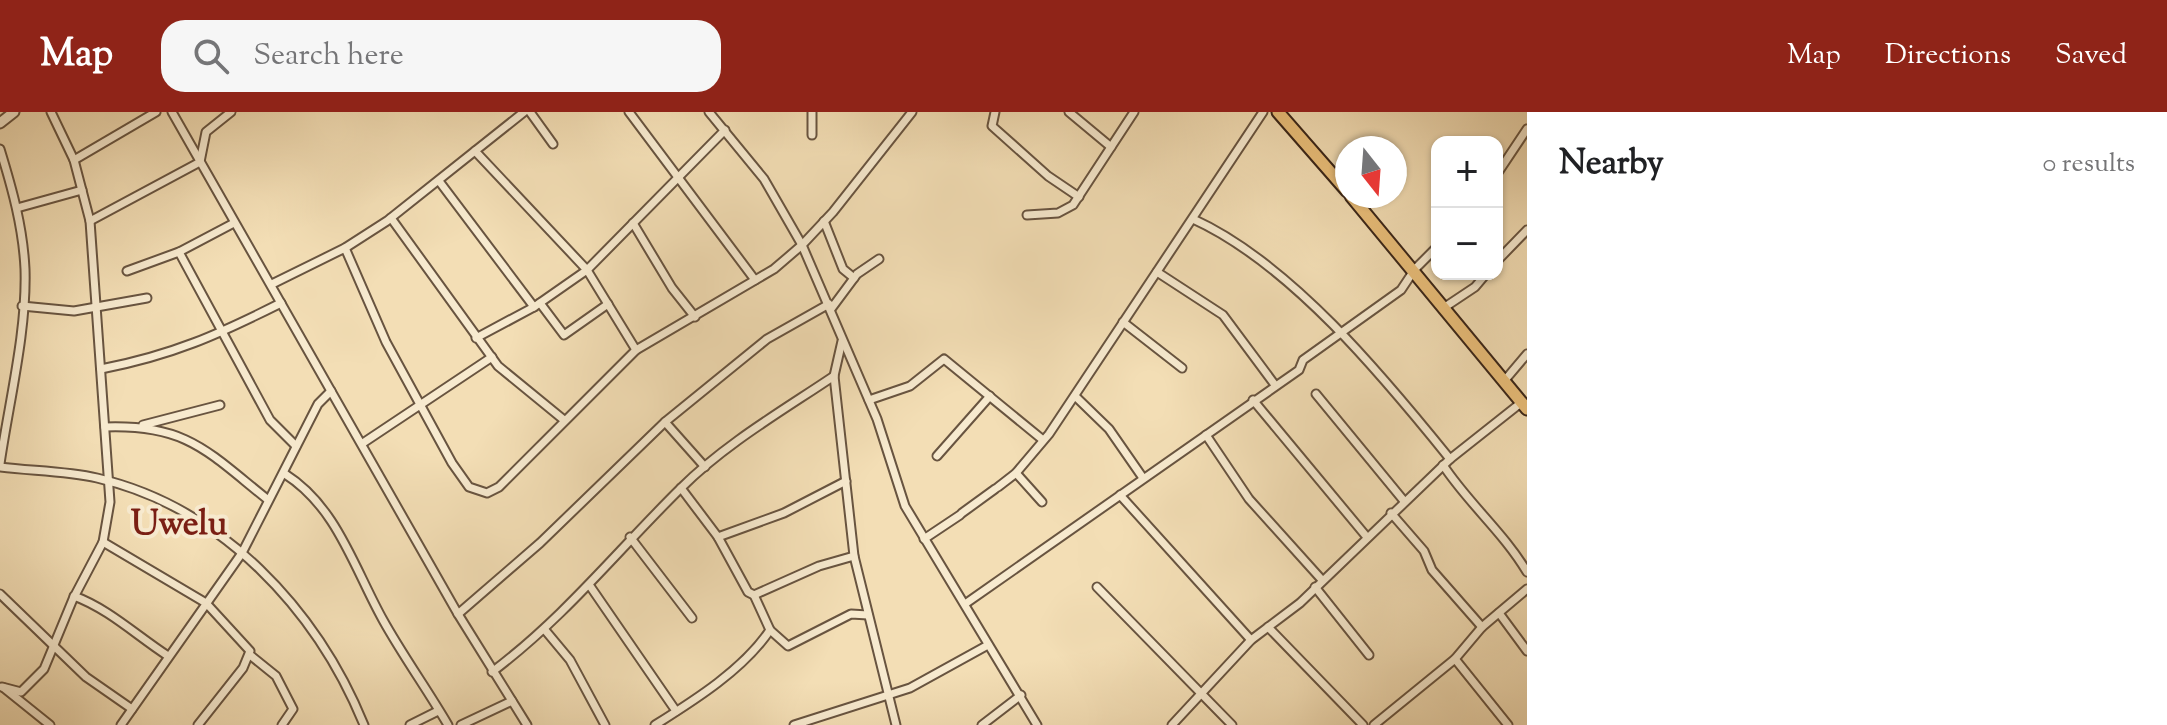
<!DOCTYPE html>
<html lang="en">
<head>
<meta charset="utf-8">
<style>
	body { margin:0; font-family:"Sorts Mill Goudy",serif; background:#f6f6f6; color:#202124 }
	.controls { position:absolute; right:24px; top:24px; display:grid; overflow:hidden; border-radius:16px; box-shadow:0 2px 6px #0004 }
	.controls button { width:72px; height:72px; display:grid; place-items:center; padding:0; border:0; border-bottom:2px solid #e0e0e0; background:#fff; color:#202124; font:40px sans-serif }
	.compass { position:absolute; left:1335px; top:24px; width:72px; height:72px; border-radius:50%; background:#fff; box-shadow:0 2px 6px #0004; rotate:163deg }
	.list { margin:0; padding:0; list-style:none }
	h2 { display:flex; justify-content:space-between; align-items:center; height:104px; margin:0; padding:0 32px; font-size:34px }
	h2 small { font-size:26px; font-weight:400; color:#757577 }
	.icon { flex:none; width:44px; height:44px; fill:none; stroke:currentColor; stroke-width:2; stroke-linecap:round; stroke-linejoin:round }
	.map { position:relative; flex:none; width:1527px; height:613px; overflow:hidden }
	header { display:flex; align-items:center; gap:48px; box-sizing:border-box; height:112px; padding:0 40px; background:#8f2418; color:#fff }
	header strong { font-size:38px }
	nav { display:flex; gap:44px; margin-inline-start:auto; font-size:28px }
	.search { width:560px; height:72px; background:#f6f6f6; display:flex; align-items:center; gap:20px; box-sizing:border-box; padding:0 28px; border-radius:24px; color:#757577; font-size:30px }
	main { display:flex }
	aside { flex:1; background:#fff }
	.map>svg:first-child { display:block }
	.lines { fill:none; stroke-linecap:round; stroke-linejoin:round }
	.minor-casing { stroke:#685440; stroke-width:11 }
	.tertiary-casing { stroke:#685440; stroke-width:13 }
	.primary-casing { stroke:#3a2619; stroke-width:15 }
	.minor { stroke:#f7eacf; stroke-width:7 }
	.tertiary { stroke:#f7eacf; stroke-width:9 }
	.primary { stroke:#eabf7a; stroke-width:11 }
	.labels { text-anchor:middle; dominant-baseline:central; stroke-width:8; stroke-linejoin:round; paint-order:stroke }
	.quarter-label { font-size:34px; font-weight:bold; fill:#7a1f14; stroke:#f7eacf }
</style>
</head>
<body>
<header>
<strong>Map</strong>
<div class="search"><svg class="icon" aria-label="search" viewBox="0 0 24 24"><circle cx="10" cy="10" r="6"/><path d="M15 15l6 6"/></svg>Search here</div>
<nav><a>Map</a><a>Directions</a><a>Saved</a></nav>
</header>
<main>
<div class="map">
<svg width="1527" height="613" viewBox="0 0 1527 613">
	<rect width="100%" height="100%" fill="#f3deb5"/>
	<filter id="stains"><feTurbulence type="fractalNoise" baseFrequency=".0025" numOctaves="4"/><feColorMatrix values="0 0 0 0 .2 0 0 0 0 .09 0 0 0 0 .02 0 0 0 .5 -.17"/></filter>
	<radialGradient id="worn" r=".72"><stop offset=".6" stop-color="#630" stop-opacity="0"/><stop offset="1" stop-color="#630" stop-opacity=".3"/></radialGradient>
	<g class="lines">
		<g class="minor-casing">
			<g id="minor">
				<path d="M172 0 458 502 527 613"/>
				<path d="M530 0 553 32"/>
				<path d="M629 0 755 168"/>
				<path d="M709 0 764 67 802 133 877 307 905 394 1037 613"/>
				<path d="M995 0 992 14 1048 64 1079 85"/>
				<path d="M1069 0 1111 35"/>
				<path d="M812 23V0"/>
				<path d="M0 37C12 76 23 115 25 157 27 219 9 290 0 352"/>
				<path d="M475 39 587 158 636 238"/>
				<path d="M74 48 156 0"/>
				<path d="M1497 62 1527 17"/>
				<path d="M439 69 534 195"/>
				<path d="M17 96 82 78"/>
				<path d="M1027 103 1058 101 1073 93 1134 0"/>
				<path d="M391 106 498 254 564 308"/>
				<path d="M1193 107C1290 151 1383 264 1450 347"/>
				<path d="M90 109 200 50 206 20 231 0"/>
				<path d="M824 109 843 157 854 166"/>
				<path d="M633 111 672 176 695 205"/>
				<path d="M345 136 386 230 452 351 469 375 487 381 499 375 636 238 774 157 802 133 833 100 912 0"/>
				<path d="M179 140 270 308 296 334"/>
				<path d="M1497 149 1527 118"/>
				<path d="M127 159 179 140 234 111"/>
				<path d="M1157 160 1223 203 1275 273"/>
				<path d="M272 172 345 136 387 109 524 0"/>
				<path d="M540 191 564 223 608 192"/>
				<path d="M22 194 74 199 147 186"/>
				<path d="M1445 195 1475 175 1486 162"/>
				<path d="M831 197 857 162 879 147"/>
				<path d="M1123 210 1182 256"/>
				<path d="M476 226 534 195 587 158 725 18"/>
				<path d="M842 229 834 264 854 444 896 613"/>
				<path d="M101 257C173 243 217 223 281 191"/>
				<path d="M1505 268 1527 242"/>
				<path d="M1316 282 1404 389"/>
				<path d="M1075 284 1109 317 1143 366"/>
				<path d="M869 288 910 274 944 247 1043 328"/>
				<path d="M1253 288 1366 424"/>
				<path d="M665 310 705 355"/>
				<path d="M143 313 220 293"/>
				<path d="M105 315C187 312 208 340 267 387"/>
				<path d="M1206 323 1249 387 1322 468"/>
				<path d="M363 331 492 245"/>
				<path d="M937 344 990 284"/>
				<path d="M1443 353C1468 391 1504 421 1527 460"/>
				<path d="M0 355C32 359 66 359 97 366 222 395 317 498 364 613"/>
				<path d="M1016 361 1042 390"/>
				<path d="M285 362C337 395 354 456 383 508 403 544 427 577 448 613"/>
				<path d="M998 375 1016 361 1049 322 1263 0"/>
				<path d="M1120 383 1251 528"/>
				<path d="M962 401 995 377"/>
				<path d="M1391 401 1424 439 1432 458 1482 515"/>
				<path d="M630 425 692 506"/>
				<path d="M718 425 784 401 846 369"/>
				<path d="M924 427 960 403"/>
				<path d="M103 430 206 491 250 539 243 556 198 613"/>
				<path d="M590 474 676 599"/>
				<path d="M1097 475 1232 613"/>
				<path d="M1315 475 1369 543"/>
				<path d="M0 482 86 565 132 597"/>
				<path d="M754 483 819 454 854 444"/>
				<path d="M74 484C109 497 137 524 168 544"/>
				<path d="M965 492 1299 258 1303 248 1401 178 1415 157 1437 135"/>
				<path d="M1499 501 1527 539"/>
				<path d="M458 502 540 431 665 310 767 227 829 192"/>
				<path d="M1268 515 1363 613"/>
				<path d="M545 518 570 548 605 613"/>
				<path d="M770 518 788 534 851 502 868 503"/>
				<path d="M250 543 276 564 293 597 282 613"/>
				<path d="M1455 547 1508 613"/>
				<path d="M492 560C566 504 616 440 681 376 725 332 782 299 834 264"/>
				<path d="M2 575 21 580 44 557 73 487 103 430 110 390 90 109 74 48 51 0"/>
				<path d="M4 576 50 613"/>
				<path d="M121 613 242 441 318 292 331 279"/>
				<path d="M410 613 438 599"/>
				<path d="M461 613 512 589"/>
				<path d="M655 613C695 588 744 557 770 518L754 483 748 480 718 425 681 376"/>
				<path d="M794 613 910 576 988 533"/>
				<path d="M982 613 1021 583"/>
				<path d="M1172 613 1251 528 1300 491 1450 347 1522 290"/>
				<path d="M1374 613 1455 547 1482 515 1527 477"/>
			</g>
		</g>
		<g class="tertiary-casing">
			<path id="tertiary" d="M0 11 14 0"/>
		</g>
		<g class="primary-casing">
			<g id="primary">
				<path d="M1278 0 1347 79"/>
				<path d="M1351 84 1527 297"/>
			</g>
		</g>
		<use href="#minor" class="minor"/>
		<use href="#tertiary" class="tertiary"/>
		<use href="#primary" class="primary"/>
	</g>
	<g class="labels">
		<g class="quarter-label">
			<text x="179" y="413">Uwelu</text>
		</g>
	</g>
	<rect width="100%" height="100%" filter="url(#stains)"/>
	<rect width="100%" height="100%" fill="url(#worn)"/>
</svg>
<div class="controls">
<button>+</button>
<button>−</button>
</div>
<svg class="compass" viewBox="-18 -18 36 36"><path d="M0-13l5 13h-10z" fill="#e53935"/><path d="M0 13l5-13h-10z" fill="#757577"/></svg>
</div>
<aside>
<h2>Nearby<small>0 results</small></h2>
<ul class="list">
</ul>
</aside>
</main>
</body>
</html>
